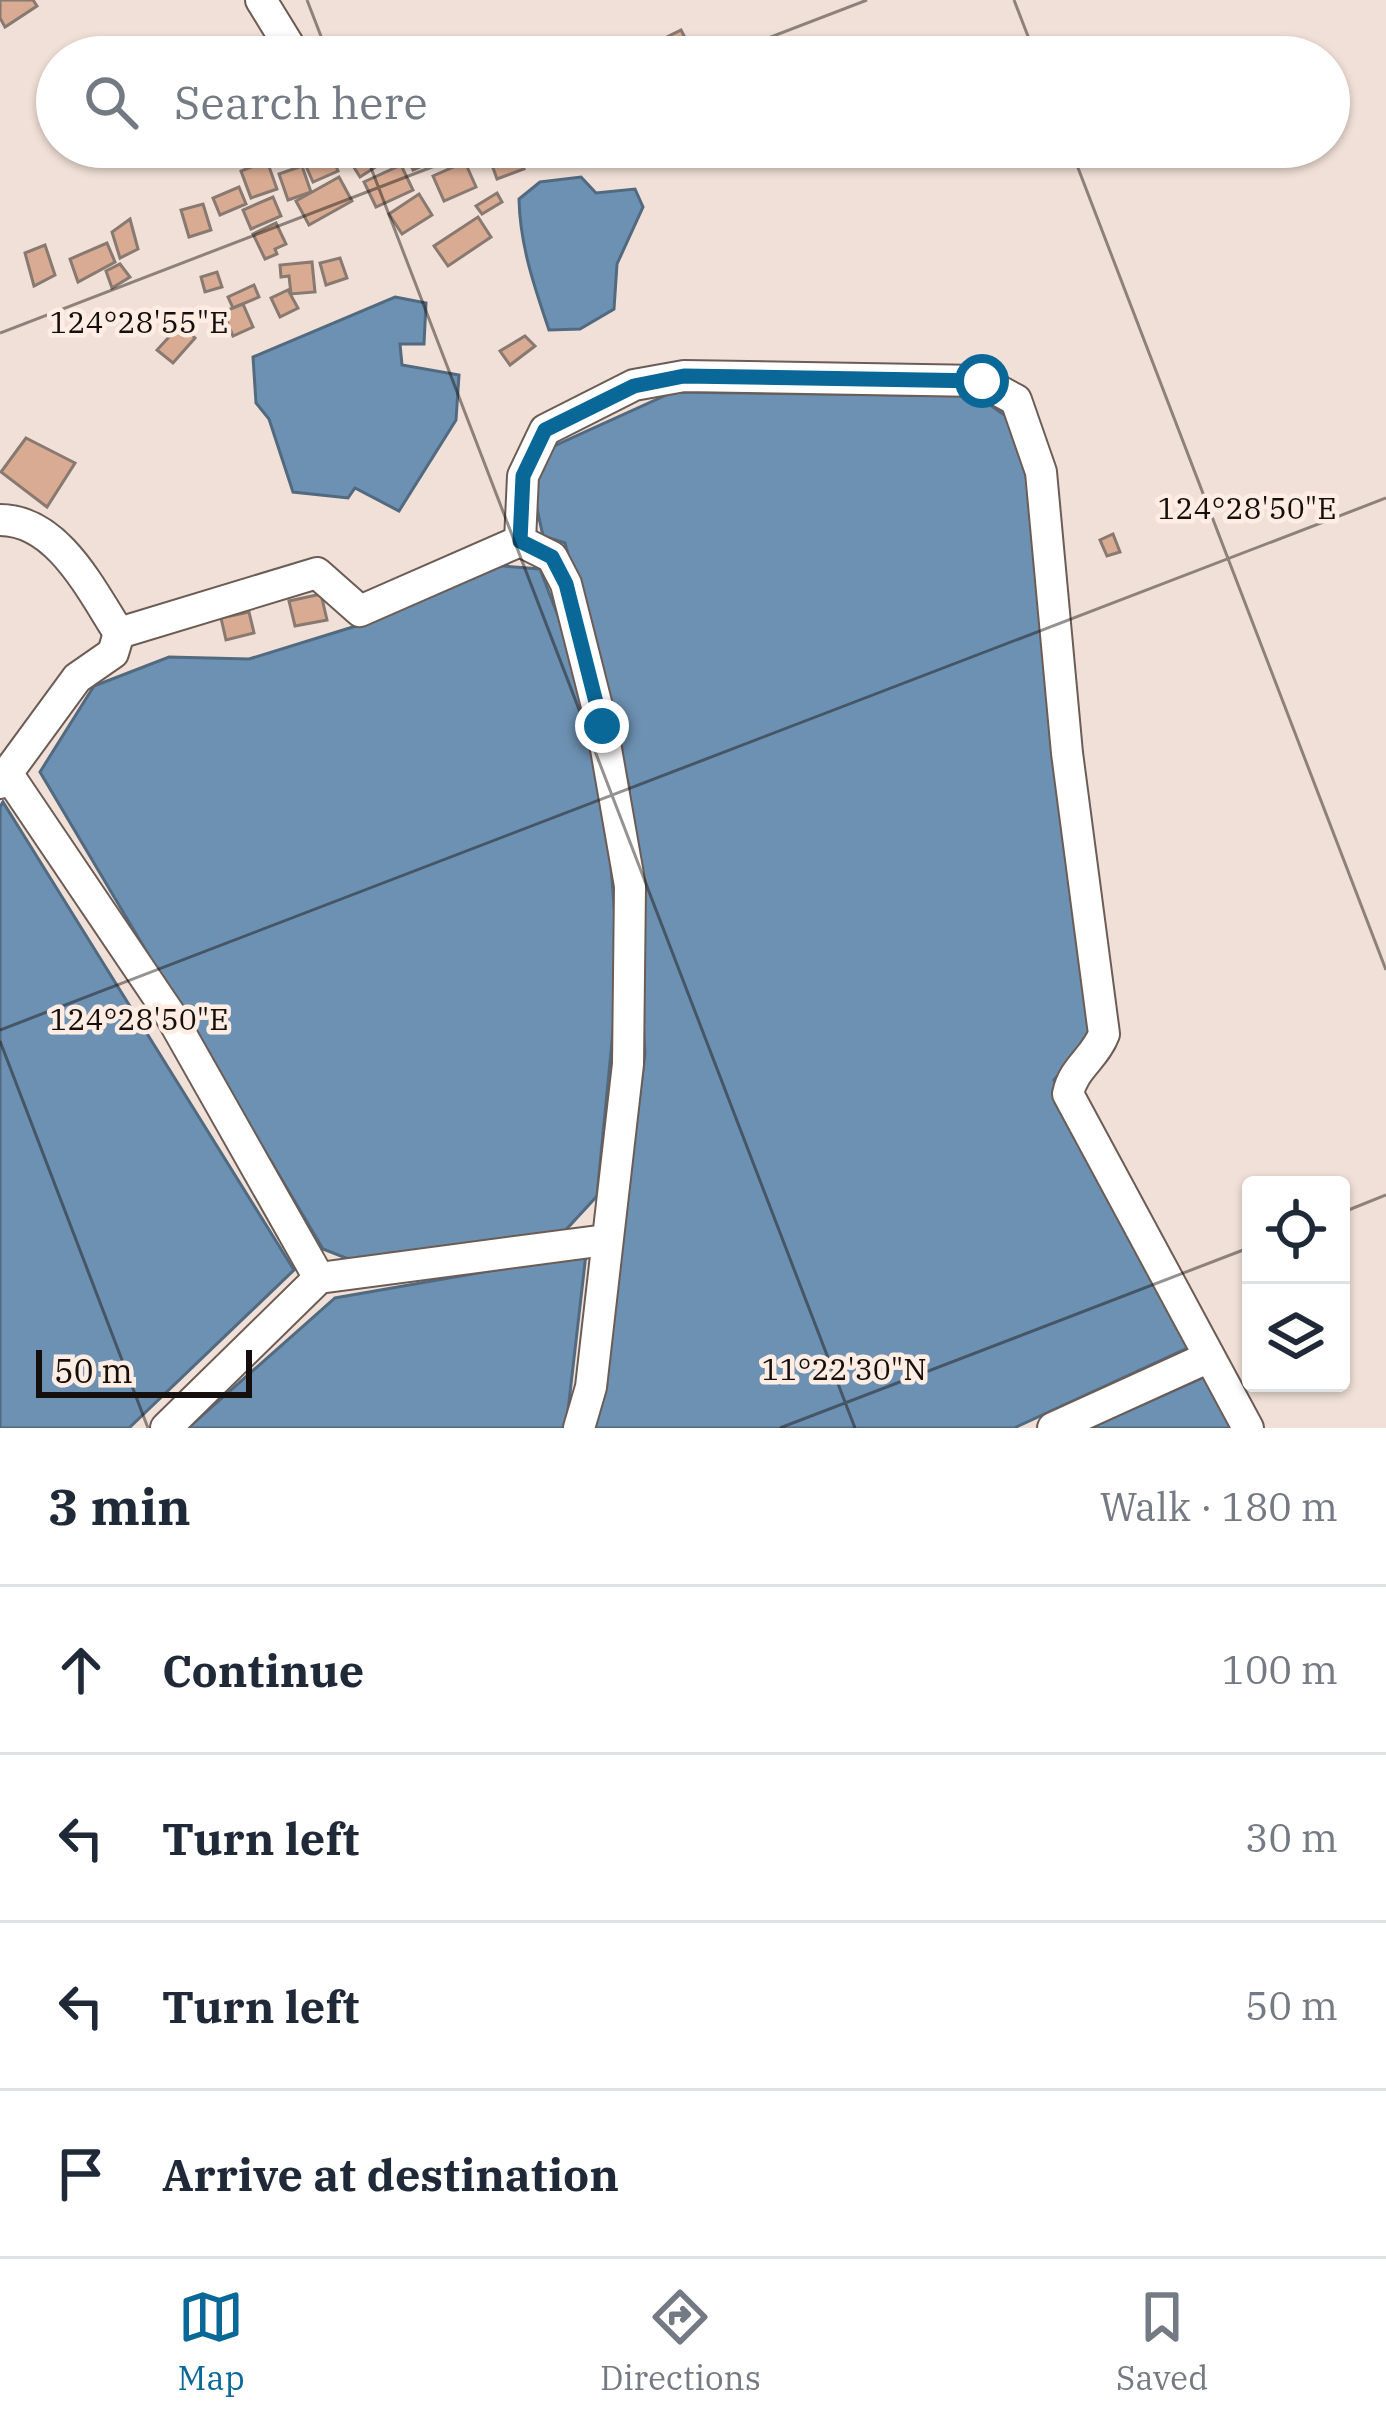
<!DOCTYPE html>
<html lang="en">
<head>
<meta charset="utf-8">
<style>
	body { margin:0; font-family:"IBM Plex Serif",serif; background:#f2f2f3; color:#1f2937 }
	.controls { position:absolute; right:36px; bottom:36px; display:grid; overflow:hidden; border-radius:12px; box-shadow:0 3px 9px #0004 }
	.controls button { width:108px; height:108px; display:grid; place-items:center; padding:0; border:0; border-bottom:3px solid #e0e1e3; background:#fff; color:#1f2937; font:60px sans-serif }
	.scale { position:absolute; left:36px; bottom:30px; width:216px; box-sizing:border-box; padding-left:12px; border:6px solid #140f0c; border-top:0; font-size:33px; line-height:42px; white-space:nowrap; color:#140f0c; -webkit-text-stroke:9px #ffede4; paint-order:stroke }
	.stop { position:absolute; width:36px; height:36px; margin:-27px; border:9px solid #096897; border-radius:50%; background:#fff }
	.stop.end { background:#096897; border-color:#fff; box-shadow:0 3px 12px #0008 }
	.list { margin:0; padding:0; list-style:none }
	h2 { display:flex; justify-content:space-between; align-items:center; height:156px; margin:0; padding:0 48px; font-size:51px }
	h2 small { font-size:39px; font-weight:400; color:#747a83 }
	.list li { display:grid; grid-template-columns:78px 1fr auto; gap:36px; align-items:center; box-sizing:border-box; height:168px; padding:0 48px; border-top:3px solid #e0e1e3 }
	.list b { display:block; font-size:45px; white-space:nowrap }
	.list em { font-size:39px; font-style:normal; color:#747a83 }
	.icon { flex:none; width:66px; height:66px; fill:none; stroke:currentColor; stroke-width:2; stroke-linecap:round; stroke-linejoin:round }
	.map { position:relative; flex:none; width:1386px; height:1428px; overflow:hidden }
	.search { position:absolute; background:#fff; box-shadow:0 3px 9px #0004; left:36px; right:36px; top:36px; height:132px; display:flex; align-items:center; gap:30px; box-sizing:border-box; padding:0 42px; border-radius:66px; color:#747a83; font-size:45px }
	.sheet { height:828px; background:#fff }
	nav { display:flex; justify-content:space-around; align-items:center; box-sizing:border-box; height:168px; border-top:3px solid #e0e1e3; background:#fff; font-size:33px; color:#747a83 }
	nav a { display:grid; justify-items:center; gap:6px }
	nav .on { color:#096897 }
	.map>svg:first-child { display:block }
	.water { fill:#6d91b2; stroke:#526a80; stroke-width:3 }
	.building { fill:#d9ab92; stroke:#887971; stroke-width:3 }
	.lines { fill:none; stroke-linecap:round; stroke-linejoin:round }
	.minor-casing { stroke:#6b5c55; stroke-width:34 }
	.minor { stroke:#fff; stroke-width:30 }
	.route { stroke:#096897; stroke-width:15 }
	.ticks { fill:none; stroke:#140f0c; stroke-width:3; stroke-opacity:0.45 }
	.ticks-label { font-size:30px; text-anchor:middle; fill:#140f0c; stroke:#ffede4; stroke-width:9; stroke-linejoin:round; paint-order:stroke }
</style>
</head>
<body>
<div class="map">
<svg width="1386" height="1428" viewBox="0 0 1386 1428">
	<rect width="100%" height="100%" fill="#f1e0d7"/>
	<g class="water">
		<path d="M581 177 596 193 635 189 643 207 617 264 614 309 580 329 549 330C534 286 520 245 519 199L540 182Z"/>
		<path d="M395 297 426 303 424 344H400L402 365 459 375 456 420 399 511 355 488 348 498 293 492 269 419 256 403 253 357Z"/>
		<path d="M673 392 977 396 1016 423 1034 476 1099 1030 1054 1080 1192 1346 1014 1428H590L612 1309 645 1054 629 787 565 543 543 536 532 486 552 447Z"/>
		<path d="M490 565 540 569 569 645 606 803 619 969 597 1196 562 1234 356 1262 323 1249 40 772 94 686 169 657 249 659 356 626 462 582Z"/>
		<path d="M3 802 294 1270 129 1428H0V807Z"/>
		<path d="M586 1254 566 1428H188L335 1298Z"/>
		<path d="M1209 1375 1236 1428H1090Z"/>
	</g>
	<g class="building">
		<path d="M0 0H33L37 6 5 27 0 18Z"/>
		<path d="M681 30 695 57H654L649 46Z"/>
		<path d="M328 147 338 171 313 182 302 157Z"/>
		<path d="M451 147 453 153 413 170 403 148Z"/>
		<path d="M497 147H515L524 169 497 179 487 151Z"/>
		<path d="M526 147H553L555 154 533 163Z"/>
		<path d="M366 150 377 166 360 177 350 161Z"/>
		<path d="M267 161 277 189 251 198 241 171Z"/>
		<path d="M465 162 476 187 444 201 433 176Z"/>
		<path d="M401 165 413 190 376 207 364 182Z"/>
		<path d="M302 166 311 192 288 200 279 174Z"/>
		<path d="M339 177 352 201 309 225 296 201Z"/>
		<path d="M239 187 246 204 220 215 213 198Z"/>
		<path d="M497 193 502 202 482 214 476 206Z"/>
		<path d="M419 194 432 215 402 234 389 214Z"/>
		<path d="M273 197 281 216 251 229 243 210Z"/>
		<path d="M203 204 211 230 189 237 181 210Z"/>
		<path d="M478 217 491 237 448 266 434 246Z"/>
		<path d="M130 219 138 249 120 258 112 232Z"/>
		<path d="M276 223 286 244 275 249 277 254 265 259 253 234Z"/>
		<path d="M107 243 115 262 78 282 70 259Z"/>
		<path d="M45 245 55 275 34 286 25 253Z"/>
		<path d="M340 258 347 278 326 285 320 263Z"/>
		<path d="M312 262 315 292 291 294 289 276 281 277 280 265Z"/>
		<path d="M120 264 130 277 112 288 106 271Z"/>
		<path d="M217 272 222 287 205 292 201 277Z"/>
		<path d="M254 285 259 297 233 308 228 297Z"/>
		<path d="M288 290 298 308 280 317 271 298Z"/>
		<path d="M243 304 253 327 233 336 223 312Z"/>
		<path d="M181 324 195 338 173 363 157 350Z"/>
		<path d="M525 336 535 346 510 365 500 351Z"/>
		<path d="M26 438 75 463 47 507 1 472Z"/>
		<path d="M1113 534 1120 552 1107 556 1100 540Z"/>
		<path d="M321 594 327 620 295 626 289 601Z"/>
		<path d="M249 612 254 633 226 640 221 618Z"/>
	</g>
	<g class="lines">
		<g class="minor-casing">
			<g id="minor">
				<path d="M261 0 296 57"/>
				<path d="M0 520C58 520 91 590 119 633"/>
				<path d="M520 541 552 557 566 584 602 726 630 886 628 1064 591 1387 579 1428"/>
				<path d="M7 773 169 1013 319 1278"/>
				<path d="M0 783 77 678 113 653 119 633 317 573 360 611 520 541 523 476 545 430 634 385 684 376 981 381 1016 400 1041 472 1067 753 1104 1034C1095 1058 1073 1068 1068 1094L1248 1428"/>
				<path d="M166 1428 319 1278 606 1240"/>
				<path d="M1053 1428 1209 1357"/>
			</g>
		</g>
		<use href="#minor" class="minor"/>
	</g>
	<g class="lines">
		<path class="route" d="M602 726 566 584 552 557 520 541 523 476 545 430 634 386 684 376 982 381"/>
	</g>
	<path class="ticks" d="M307 0 329 57M1014 0 1036 57M719 57 867 0M363 147 855 1428M1070 147 1386 970M0 333 484 147M0 1030 1386 498M0 1041 148 1428M1341 1213 1386 1195M780 1428 1251 1247"/>
	<g class="ticks-label">
		<text x="139" y="333">124°28'55"E</text>
		<text x="1247" y="519">124°28'50"E</text>
		<text x="139" y="1030">124°28'50"E</text>
		<text x="844" y="1380">11°22'30"N</text>
	</g>
</svg>
<div class="controls">
<button><svg class="icon" aria-label="locate" viewBox="0 0 24 24"><circle cx="12" cy="12" r="6"/><path d="M12 2v4M12 18v4M2 12h4M18 12h4"/></svg></button>
<button><svg class="icon" aria-label="layers" viewBox="0 0 24 24"><path d="M12 4l9 5-9 5-9-5zM3 14l9 5 9-5"/></svg></button>
</div>
<div class="scale">50 m</div>
<div class="stop" style="left:982px;top:381px"></div>
<div class="stop end" style="left:602px;top:726px"></div>
<div class="search"><svg class="icon" aria-label="search" viewBox="0 0 24 24"><circle cx="10" cy="10" r="6"/><path d="M15 15l6 6"/></svg>Search here</div>
</div>
<section class="sheet">
<h2>3 min<small>Walk · 180 m</small></h2>
<ul class="list">
<li><svg class="icon" aria-label="ahead" viewBox="0 0 24 24"><path d="M12 20V5M6 11l6-6 6 6"/></svg><div><b>Continue</b></div><em>100 m</em></li>
<li><svg class="icon" aria-label="left" viewBox="0 0 24 24"><path d="M17 20v-9H6M10 6l-5 5 5 5"/></svg><div><b>Turn left</b></div><em>30 m</em></li>
<li><svg class="icon" aria-label="left" viewBox="0 0 24 24"><path d="M17 20v-9H6M10 6l-5 5 5 5"/></svg><div><b>Turn left</b></div><em>50 m</em></li>
<li><svg class="icon" aria-label="arrive" viewBox="0 0 24 24"><path d="M6 21V4h12l-3 4 3 4H6"/></svg><div><b>Arrive at destination</b></div></li>
</ul>
</section>
<nav>
<a class="on"><svg class="icon" aria-label="map" viewBox="0 0 24 24"><path d="M3 6l6-2 6 2 6-2v14l-6 2-6-2-6 2zM9 4v14M15 6v14"/></svg>Map</a>
<a><svg class="icon" aria-label="directions" viewBox="0 0 24 24"><path d="M12 3l9 9-9 9-9-9zM9 14v-3h6M13 9l2 2-2 2"/></svg>Directions</a>
<a><svg class="icon" aria-label="saved" viewBox="0 0 24 24"><path d="M7 4h10v16l-5-4-5 4z"/></svg>Saved</a>
</nav>
</body>
</html>
